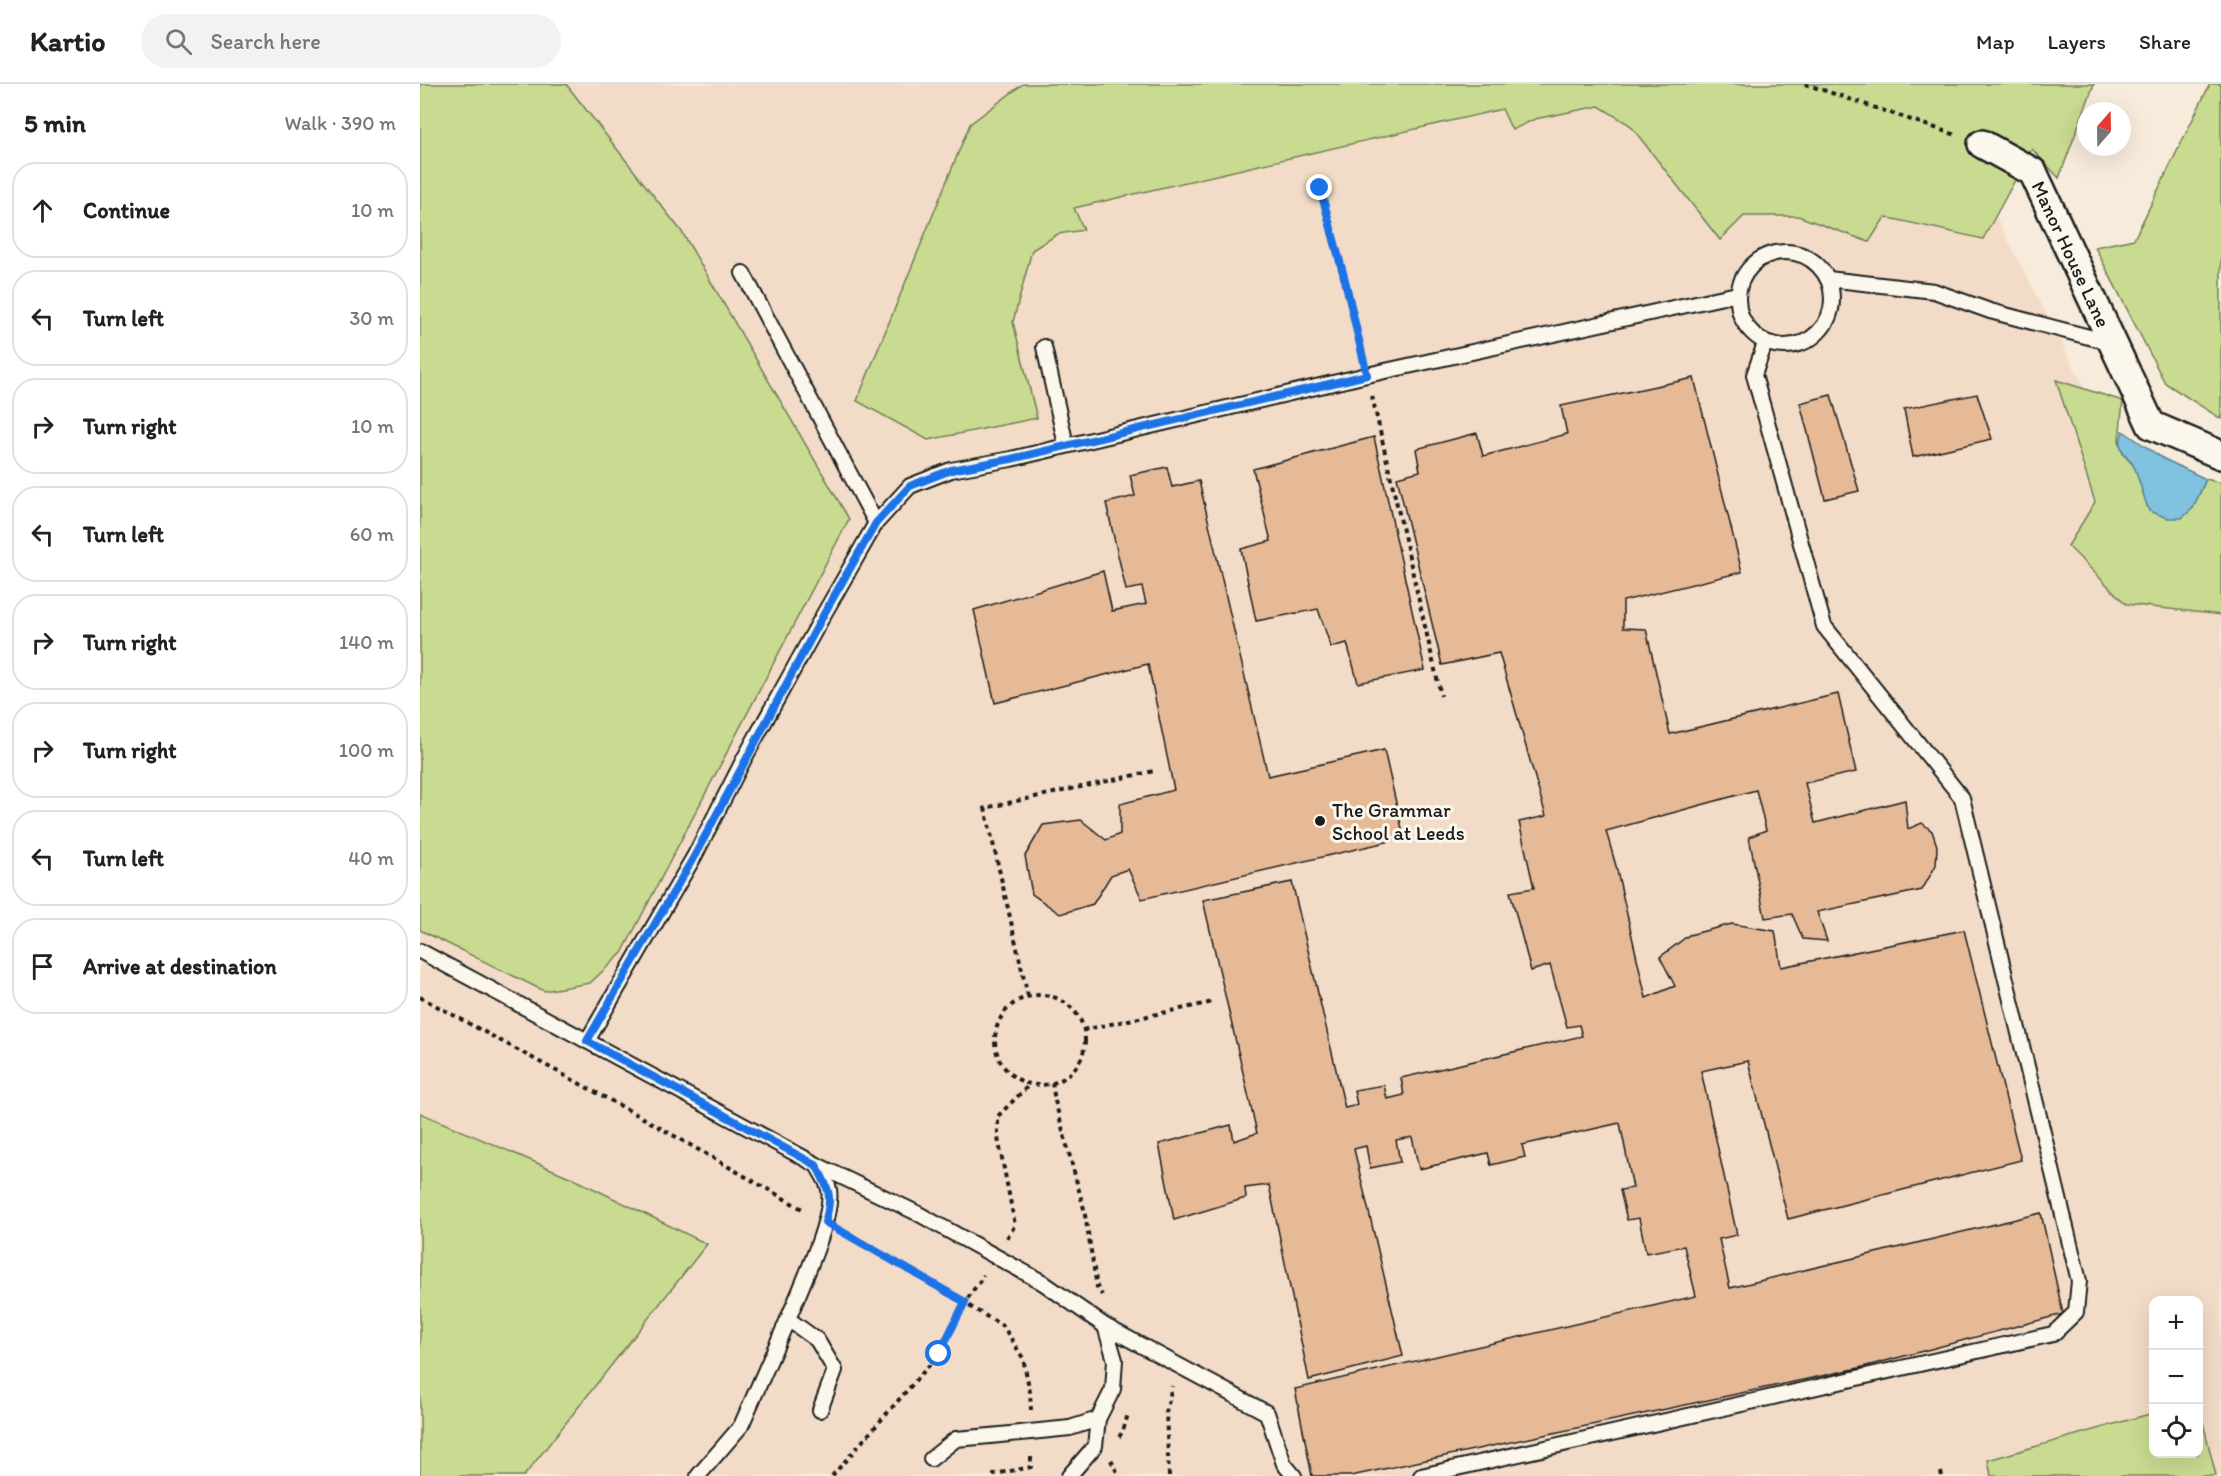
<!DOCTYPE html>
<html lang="en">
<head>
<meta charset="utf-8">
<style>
	body { margin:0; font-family:Itim,sans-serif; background:#f2f2f2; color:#222 }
	.controls { position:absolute; right:18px; bottom:18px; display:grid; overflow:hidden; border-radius:12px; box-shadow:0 6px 24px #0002 }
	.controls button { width:54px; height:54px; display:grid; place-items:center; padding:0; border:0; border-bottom:2px solid #e0e0e0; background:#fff; color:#222; font:30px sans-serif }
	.compass { position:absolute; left:1657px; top:18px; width:54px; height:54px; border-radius:50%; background:#fff; box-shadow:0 6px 24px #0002; rotate:20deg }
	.stop { position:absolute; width:18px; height:18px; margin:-14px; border:4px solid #1a73e8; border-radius:50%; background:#fff }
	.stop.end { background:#1a73e8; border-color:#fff; box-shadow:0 2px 6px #0008 }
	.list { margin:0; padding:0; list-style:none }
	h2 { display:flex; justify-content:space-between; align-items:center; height:78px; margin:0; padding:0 24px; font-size:26px }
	h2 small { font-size:20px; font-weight:400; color:#767676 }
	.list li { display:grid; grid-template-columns:39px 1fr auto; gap:18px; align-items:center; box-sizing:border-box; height:96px; margin:0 12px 12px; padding:0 12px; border:2px solid #e0e0e0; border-radius:24px }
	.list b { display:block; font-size:22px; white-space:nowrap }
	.list em { font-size:20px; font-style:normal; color:#767676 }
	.icon { flex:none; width:33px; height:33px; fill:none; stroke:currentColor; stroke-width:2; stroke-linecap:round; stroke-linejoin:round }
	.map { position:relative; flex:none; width:1801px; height:1392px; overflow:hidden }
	header { display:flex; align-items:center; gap:36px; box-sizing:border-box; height:84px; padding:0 30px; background:#fff; border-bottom:2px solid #e0e0e0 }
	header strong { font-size:28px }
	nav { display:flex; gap:33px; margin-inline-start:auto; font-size:21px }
	.search { width:420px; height:54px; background:#f2f2f2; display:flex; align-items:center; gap:15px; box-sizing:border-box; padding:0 21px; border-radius:33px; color:#767676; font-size:22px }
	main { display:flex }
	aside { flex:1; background:#fff }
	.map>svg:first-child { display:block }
	.built { fill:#f2dcc7; fill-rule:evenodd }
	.green { fill:#c8db90; stroke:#727c56; stroke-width:1.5 }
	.water { fill:#81c2e1; stroke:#598092; stroke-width:1.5 }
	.building { fill:#e7ba97; stroke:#1c1c1c; stroke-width:1.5 }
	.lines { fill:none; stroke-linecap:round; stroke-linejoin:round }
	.lane-casing { stroke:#1c1c1c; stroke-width:18 }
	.street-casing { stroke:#1c1c1c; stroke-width:32 }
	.path { stroke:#1c1c1c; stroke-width:4; stroke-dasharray:4.5 4.5; stroke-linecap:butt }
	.lane { stroke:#fbf7ec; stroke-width:14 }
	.street { stroke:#fbf7ec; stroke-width:27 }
	.lane-bridge-casing { stroke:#1c1c1c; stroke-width:18; stroke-linecap:butt }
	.lane-bridge { stroke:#fbf7ec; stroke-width:14 }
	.route { stroke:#1a73e8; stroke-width:8 }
	.poi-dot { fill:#1c1c1c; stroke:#fbf7ec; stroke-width:2 }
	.labels { text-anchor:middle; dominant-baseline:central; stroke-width:6; stroke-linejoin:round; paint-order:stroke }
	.street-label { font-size:20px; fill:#1c1c1c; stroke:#fbf7ec }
	.poi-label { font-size:20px; fill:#1c1c1c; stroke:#fbf7ec; text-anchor:start }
</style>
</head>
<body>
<header>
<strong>Kartio</strong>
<div class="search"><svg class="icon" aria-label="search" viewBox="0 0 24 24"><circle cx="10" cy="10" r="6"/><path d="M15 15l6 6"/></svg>Search here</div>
<nav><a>Map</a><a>Layers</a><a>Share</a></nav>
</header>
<main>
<aside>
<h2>5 min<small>Walk · 390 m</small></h2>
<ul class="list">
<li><svg class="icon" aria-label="ahead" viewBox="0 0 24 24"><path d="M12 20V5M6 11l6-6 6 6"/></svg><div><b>Continue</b></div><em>10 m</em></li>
<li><svg class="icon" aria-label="left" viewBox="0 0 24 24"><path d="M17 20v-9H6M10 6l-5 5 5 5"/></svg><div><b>Turn left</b></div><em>30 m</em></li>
<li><svg class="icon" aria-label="right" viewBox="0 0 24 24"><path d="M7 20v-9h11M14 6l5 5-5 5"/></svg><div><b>Turn right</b></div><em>10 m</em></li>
<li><svg class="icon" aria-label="left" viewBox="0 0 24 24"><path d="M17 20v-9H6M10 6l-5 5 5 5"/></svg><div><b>Turn left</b></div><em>60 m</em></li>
<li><svg class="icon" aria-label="right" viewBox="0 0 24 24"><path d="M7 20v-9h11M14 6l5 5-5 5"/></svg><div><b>Turn right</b></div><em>140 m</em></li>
<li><svg class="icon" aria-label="right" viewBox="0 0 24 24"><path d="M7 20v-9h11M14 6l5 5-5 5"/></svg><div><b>Turn right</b></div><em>100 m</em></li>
<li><svg class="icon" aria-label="left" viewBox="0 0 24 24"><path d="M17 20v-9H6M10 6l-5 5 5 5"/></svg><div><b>Turn left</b></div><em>40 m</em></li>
<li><svg class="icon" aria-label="arrive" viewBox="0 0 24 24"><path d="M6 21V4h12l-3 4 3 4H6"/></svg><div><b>Arrive at destination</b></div></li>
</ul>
</aside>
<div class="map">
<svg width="1801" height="1392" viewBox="0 0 1801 1392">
	<rect width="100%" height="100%" fill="#f7ebdb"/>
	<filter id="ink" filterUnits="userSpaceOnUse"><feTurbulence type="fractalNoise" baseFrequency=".0167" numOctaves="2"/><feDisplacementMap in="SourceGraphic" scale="12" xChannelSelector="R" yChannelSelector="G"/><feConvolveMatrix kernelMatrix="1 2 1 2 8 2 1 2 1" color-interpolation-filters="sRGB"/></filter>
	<g filter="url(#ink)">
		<path class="built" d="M0 0H1240L1566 114 1728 426 1801 445V1392H104L287 1160 152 1094 0 1029ZM1734 1216H1778V1370H1734Z"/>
		<g class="green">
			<path d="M0 0H146L262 148 429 435 202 869 170 899 124 907 0 846Z"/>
			<path d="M603 0H1674L1639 94 1612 65 1563 155 1465 133 1449 158 1378 132H1324L1300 156 1210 41 1179 22 1115 35 1092 46 1082 25 654 124 664 146 638 150 612 166 593 238 617 334 508 356 437 317 550 40Z"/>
			<path d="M1790 0H1801V335L1745 299 1675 163 1714 155Z"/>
			<path d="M1636 296 1703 317 1699 356 1703 370 1715 383 1729 427 1773 424 1786 395 1801 399V531L1706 520 1648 462 1675 418Z"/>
			<path d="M0 1029 152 1094 287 1160 104 1392H0Z"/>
			<path d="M1779 1322 1796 1392H1571L1568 1376 1733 1329 1734 1370H1778Z"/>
		</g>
		<path class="water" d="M1703 347 1744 375 1786 395 1773 424 1762 434H1748L1729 427C1724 414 1720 399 1715 385 1709 369 1694 369 1703 347Z"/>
		<g class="building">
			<path d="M1274 294 1322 488 1203 517V544L1226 545 1250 650 1418 610 1436 688 1385 699 1395 739 1485 716 1488 745 1502 739 1512 747 1517 762 1516 781 1502 806 1397 828 1407 857 1383 855 1372 830 1345 834 1329 753 1346 746 1336 706 1186 747 1196 782 1226 914 1255 902 1240 873 1269 851 1312 840 1355 847 1361 883 1544 846 1601 1076 1368 1135 1328 977 1281 987 1317 1151 1299 1155 1310 1204 1621 1129 1643 1230 1439 1284 931 1392H892L875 1305 1276 1212 1264 1162 1226 1169 1219 1134 1207 1136 1200 1106 1213 1104 1200 1039 1102 1061 1105 1073 1071 1081 1068 1069 999 1085 992 1053 976 1056 980 1078 950 1084 946 1062 934 1065 983 1272 889 1296 849 1101 825 1104 826 1114 754 1136 739 1060 811 1041 814 1057 837 1049 783 816 872 798 925 1024 937 1021 934 1006 964 1001 967 1015 984 1011 981 994 1162 952 1159 941 1147 943 1130 881 1111 887 1090 808 1114 804 1099 738 1126 732 1079 569 1022 581 977 393 1000 387 996 365 1057 349 1063 372 1147 350 1141 322Z"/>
			<path d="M1557 310 1572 355 1493 373 1484 325Z"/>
			<path d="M1411 311 1439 407 1405 415 1380 319Z"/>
			<path d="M954 353 1005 586 938 599 927 559 911 563 898 525 836 537 821 465 851 457 833 385Z"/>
			<path d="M747 383 752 403 779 397 848 692 964 666 984 754 722 815 708 785 691 791 673 820 640 830 612 810 605 772 623 741 661 736 686 756 700 750V720L754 706 728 580 575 619 554 526 683 487 692 527 726 520 722 503 706 506 686 419 715 412 710 391Z"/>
		</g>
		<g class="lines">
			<g class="lane-casing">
				<g id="lane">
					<circle cx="1365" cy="215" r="47"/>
					<path d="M323 189 456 439"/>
					<path d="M1408 195 1514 207 1570 227 1692 259"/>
					<path d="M624 263 646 361"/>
					<path d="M0 867 397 1081 497 1129 524 1144"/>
					<path d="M167 957 275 771 324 675 405 528 456 439 490 402 531 386 591 375 947 291 1317 210"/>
					<path d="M397 1081C401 1089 408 1098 409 1106 414 1133 379 1208 368 1235L397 1256 415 1286 400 1326"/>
					<path d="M622 1198 685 1242 695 1276 693 1305 678 1335 675 1362 649 1392"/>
					<path d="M685 1242 847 1329 864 1380 874 1392"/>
					<path d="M650 1344 678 1335"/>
					<path d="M511 1375 536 1355 570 1352"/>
					<path d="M278 1392 321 1342 368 1235"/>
					<path d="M1001 1392 1633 1250 1656 1228 1659 1197 1542 714 1404 542 1334 291 1345 259"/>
				</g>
			</g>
			<g class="street-casing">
				<path id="street" d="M1562 60 1613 88 1731 341 1801 371"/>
			</g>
			<g class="path">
				<path d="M1385 0 1536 51"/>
				<path d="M900 104 942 269"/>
				<path d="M952 312 1021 612"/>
				<circle cx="620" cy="956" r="45"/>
				<path d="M608 912 565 724 734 687"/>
				<path d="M0 913 223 1034 384 1126"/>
				<path d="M663 946 793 918"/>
				<path d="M632 999 635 1017 664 1125 677 1203 682 1211"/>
				<path d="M425 1149 583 1242 603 1274 610 1308 611 1326"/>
				<path d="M587 1154 595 1141 578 1054V1032L609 1001"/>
				<path d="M699 1353 703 1347 708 1330"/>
				<path d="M691 1376 699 1392"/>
				<path d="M1521 1388 1522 1392"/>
				<path d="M412 1392 519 1270 545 1218 564 1191"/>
				<path d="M573 1392 575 1390 611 1383V1370"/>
				<path d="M749 1392 746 1329 752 1302"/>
			</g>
			<use href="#lane" class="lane"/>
			<use href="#street" class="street"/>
			<g class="lane-bridge-casing">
				<g id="lane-bridge">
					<path d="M524 1144 622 1198"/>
					<path d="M570 1352 650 1344"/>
				</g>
			</g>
			<use href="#lane-bridge" class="lane-bridge"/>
		</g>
	</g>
	<g class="lines" filter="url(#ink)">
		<path class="route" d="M519 1270 545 1218 405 1138C413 1112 409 1105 396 1081L167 957 275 771 405 528 456 439 490 402 531 386 591 375 947 291 925 196 900 104"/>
	</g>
	<circle class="poi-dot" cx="900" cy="737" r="6"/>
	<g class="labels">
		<g class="street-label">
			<text transform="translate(1651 170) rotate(65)">Manor House Lane</text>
		</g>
		<g class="poi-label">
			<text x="912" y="726">The Grammar<tspan x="912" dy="23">School at Leeds</tspan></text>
		</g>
	</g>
</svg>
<div class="controls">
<button>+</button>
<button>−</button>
<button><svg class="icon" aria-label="locate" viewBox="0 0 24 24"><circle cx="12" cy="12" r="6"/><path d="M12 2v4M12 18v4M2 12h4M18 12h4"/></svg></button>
</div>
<svg class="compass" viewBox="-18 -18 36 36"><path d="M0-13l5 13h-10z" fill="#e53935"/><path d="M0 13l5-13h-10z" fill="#767676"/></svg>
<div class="stop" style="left:519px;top:1270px"></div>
<div class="stop end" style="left:900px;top:104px"></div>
</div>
</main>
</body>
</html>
